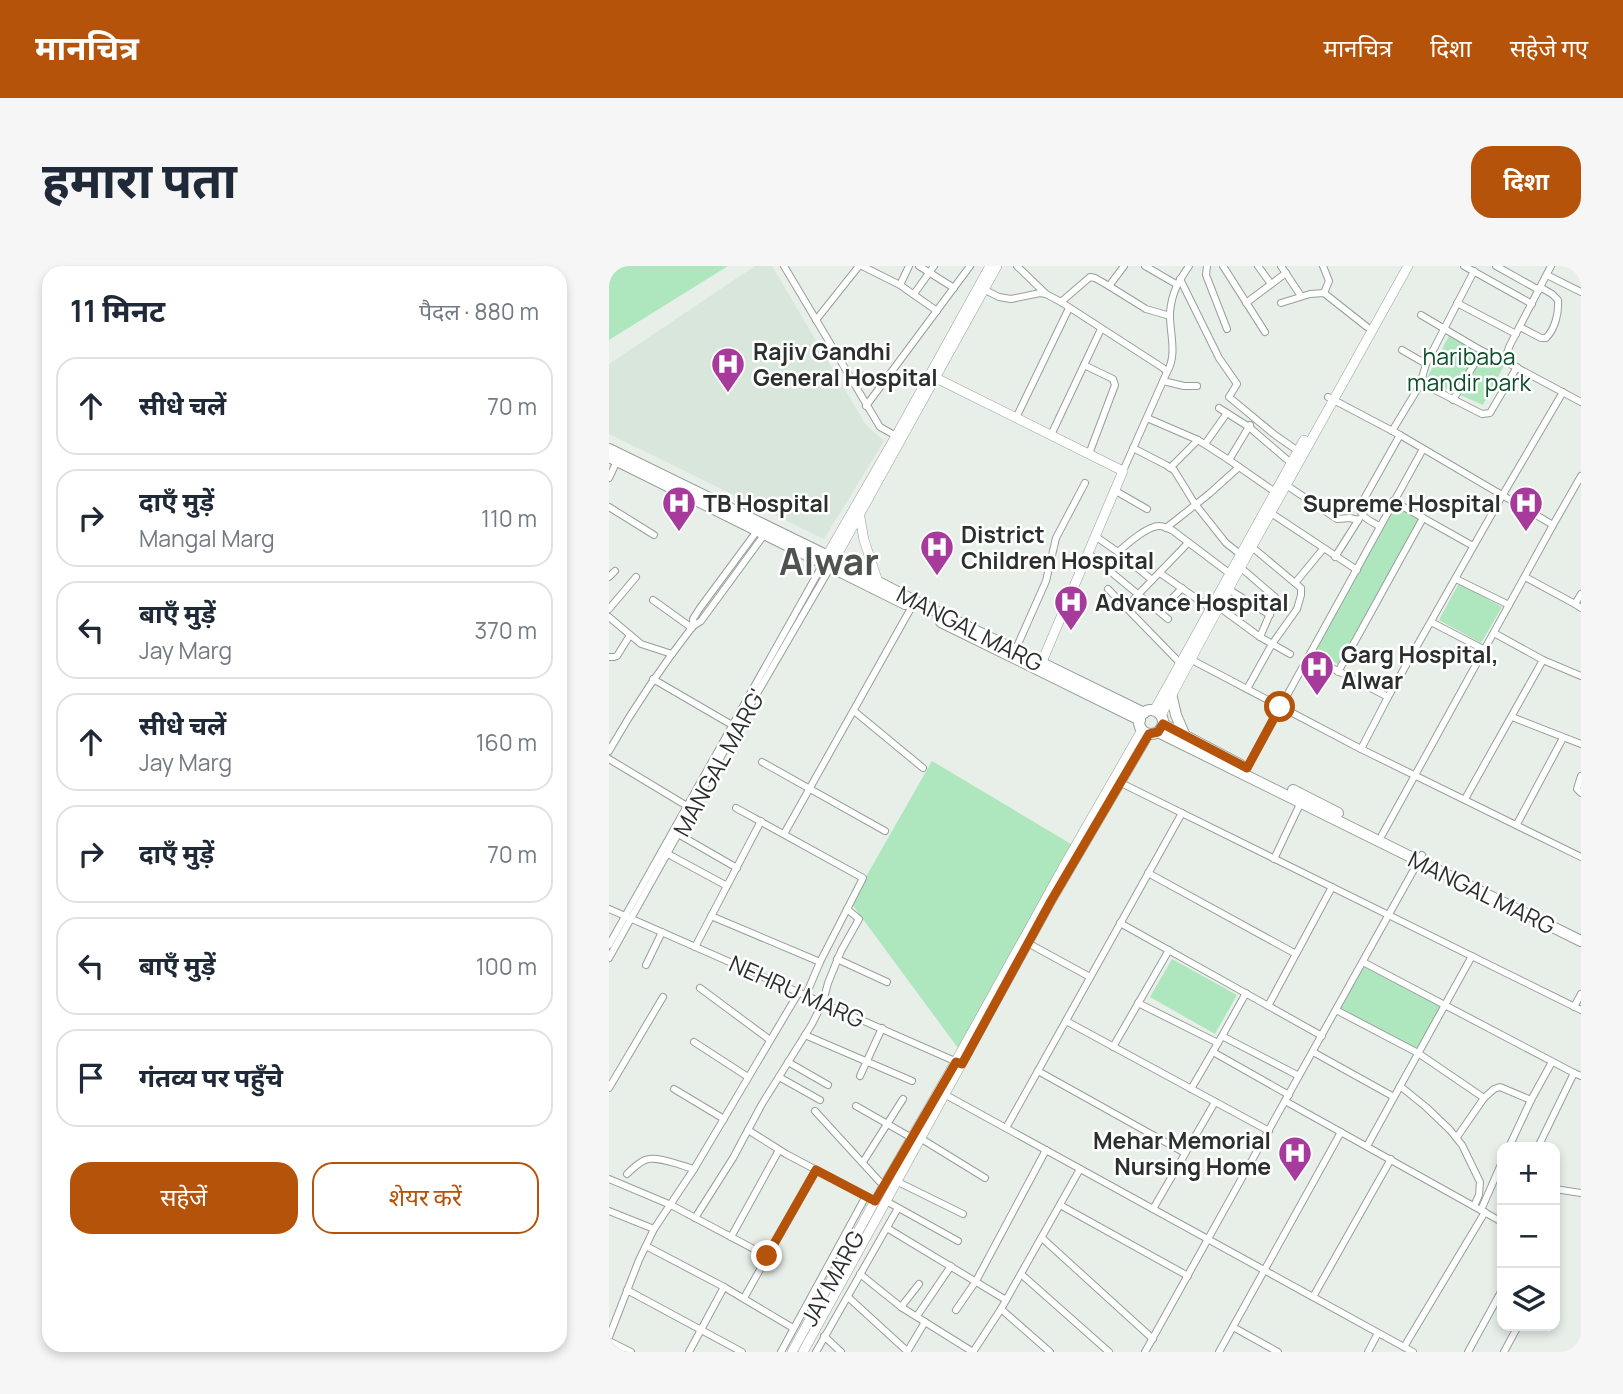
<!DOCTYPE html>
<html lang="hi">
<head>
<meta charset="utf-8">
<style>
	body { margin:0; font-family:Manrope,"Noto Sans Devanagari",sans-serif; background:#f6f6f7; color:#1f2937 }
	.controls { position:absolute; right:21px; bottom:21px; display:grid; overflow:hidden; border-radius:14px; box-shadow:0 4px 10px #0003 }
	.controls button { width:63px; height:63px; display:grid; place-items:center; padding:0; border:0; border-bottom:2px solid #e0e1e3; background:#fff; color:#1f2937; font:35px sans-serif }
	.stop { position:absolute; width:21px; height:21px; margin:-16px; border:5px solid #b45309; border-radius:50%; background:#fff }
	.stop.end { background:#b45309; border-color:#fff; box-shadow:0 2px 7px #0008 }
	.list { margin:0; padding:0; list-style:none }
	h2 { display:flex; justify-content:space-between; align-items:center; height:91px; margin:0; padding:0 28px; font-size:30px }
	h2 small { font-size:23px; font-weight:400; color:#747a83 }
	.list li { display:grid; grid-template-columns:46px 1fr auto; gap:21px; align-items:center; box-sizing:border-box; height:98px; margin:0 14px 14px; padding:0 14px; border:2px solid #e0e1e3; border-radius:21px }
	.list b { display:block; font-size:26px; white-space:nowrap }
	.list p { margin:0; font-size:23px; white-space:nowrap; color:#747a83 }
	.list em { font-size:23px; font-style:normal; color:#747a83 }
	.actions { display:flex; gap:14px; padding:21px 28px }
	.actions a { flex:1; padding:16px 0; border:2px solid #b45309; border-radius:21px; text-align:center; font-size:24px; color:#b45309 }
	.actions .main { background:#b45309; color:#fff }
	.icon { flex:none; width:38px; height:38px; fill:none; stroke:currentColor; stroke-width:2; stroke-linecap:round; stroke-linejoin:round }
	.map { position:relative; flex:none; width:972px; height:1086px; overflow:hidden; border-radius:21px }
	header { display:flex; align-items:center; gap:42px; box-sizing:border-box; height:98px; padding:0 35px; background:#b45309; color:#fff }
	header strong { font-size:33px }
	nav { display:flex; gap:38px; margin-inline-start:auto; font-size:24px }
	.intro { display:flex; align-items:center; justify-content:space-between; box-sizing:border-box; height:168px; padding:0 42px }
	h1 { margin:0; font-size:49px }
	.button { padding:18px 32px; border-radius:21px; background:#b45309; color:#fff; font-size:24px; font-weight:700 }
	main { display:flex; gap:42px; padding:0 42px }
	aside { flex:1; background:#fff; border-radius:21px; box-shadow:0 4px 10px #0003 }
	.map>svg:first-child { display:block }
	.built { fill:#d9e6db }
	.green { fill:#aee7bd }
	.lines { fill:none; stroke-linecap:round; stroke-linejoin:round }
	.street-casing { stroke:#989f9a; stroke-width:8 }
	.secondary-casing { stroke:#989f9a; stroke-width:10 }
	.primary-casing { stroke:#989f9a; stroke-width:12 }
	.street { stroke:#fff; stroke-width:6 }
	.secondary { stroke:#fff; stroke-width:9 }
	.primary { stroke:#fff; stroke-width:10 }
	.route { stroke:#b45309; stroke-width:9 }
	.labels { text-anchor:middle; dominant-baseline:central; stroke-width:5; stroke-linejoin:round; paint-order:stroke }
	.poi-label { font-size:23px; font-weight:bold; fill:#2c2f2d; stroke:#fff; text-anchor:start }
	.park-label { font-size:23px; fill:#0c5029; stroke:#fff }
	.street-label { font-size:23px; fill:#2c2f2d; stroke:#fff }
	.town-label { font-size:37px; font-weight:bold; fill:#4d534e; stroke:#fff }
</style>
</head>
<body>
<header>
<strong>मानचित्र</strong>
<nav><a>मानचित्र</a><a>दिशा</a><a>सहेजे गए</a></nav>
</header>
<div class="intro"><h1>हमारा पता</h1><a class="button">दिशा</a></div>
<main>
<aside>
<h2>11 मिनट<small>पैदल · 880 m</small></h2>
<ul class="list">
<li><svg class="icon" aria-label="ahead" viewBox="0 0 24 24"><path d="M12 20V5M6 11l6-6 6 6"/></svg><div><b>सीधे चलें</b></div><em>70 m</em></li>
<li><svg class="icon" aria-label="right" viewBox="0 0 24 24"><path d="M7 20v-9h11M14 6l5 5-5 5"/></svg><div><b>दाएँ मुड़ें</b><p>Mangal Marg</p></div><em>110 m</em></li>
<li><svg class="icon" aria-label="left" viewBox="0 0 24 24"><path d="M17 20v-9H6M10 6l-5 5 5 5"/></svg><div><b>बाएँ मुड़ें</b><p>Jay Marg</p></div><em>370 m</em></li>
<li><svg class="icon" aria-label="ahead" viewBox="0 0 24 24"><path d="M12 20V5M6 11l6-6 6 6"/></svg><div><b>सीधे चलें</b><p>Jay Marg</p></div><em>160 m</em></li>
<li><svg class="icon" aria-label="right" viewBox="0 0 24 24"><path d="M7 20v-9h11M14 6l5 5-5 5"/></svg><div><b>दाएँ मुड़ें</b></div><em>70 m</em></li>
<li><svg class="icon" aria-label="left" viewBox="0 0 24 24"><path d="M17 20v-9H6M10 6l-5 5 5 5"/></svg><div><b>बाएँ मुड़ें</b></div><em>100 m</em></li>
<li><svg class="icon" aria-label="arrive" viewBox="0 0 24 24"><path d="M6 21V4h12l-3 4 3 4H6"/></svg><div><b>गंतव्य पर पहुँचे</b></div></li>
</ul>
<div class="actions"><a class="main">सहेजें</a><a>शेयर करें</a></div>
</aside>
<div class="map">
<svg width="972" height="1086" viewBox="0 0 972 1086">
	<rect width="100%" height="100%" fill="#e8efe9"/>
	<path class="built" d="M146 0H163L257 159 275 175 215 273 0 168V98Z"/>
	<g class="green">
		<path d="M0 0H119L0 74Z"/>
		<path d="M843 64 898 94 874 139 817 114Z"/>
		<path d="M788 238 811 251 729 398 706 386Z"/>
		<path d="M850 317 893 341 872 377 830 354Z"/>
		<path d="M323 495 462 578 349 782 242 637Z"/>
		<path d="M563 693 628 729 606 768 541 731Z"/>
		<path d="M755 701 832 741 807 783 730 742Z"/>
	</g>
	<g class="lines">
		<g class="street-casing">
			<g id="street">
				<path d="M175 0 271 161 289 171"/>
				<path d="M253 0 291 19 328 45"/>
				<path d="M310 0 345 22"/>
				<path d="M408 0 437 28"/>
				<path d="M536 0 567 18"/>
				<path d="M598 0 597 9 618 63"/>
				<path d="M614 0 656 66"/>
				<path d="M649 0 662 18"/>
				<path d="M672 0 692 30"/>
				<path d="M714 0 720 15 715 27"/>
				<path d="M855 0 923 38"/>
				<path d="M887 0 930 24"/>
				<path d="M942 0 901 79C898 86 896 91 901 98L972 136"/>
				<path d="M938 9 972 26"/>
				<path d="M571 13 610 92 628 118 620 131 666 169 689 185"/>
				<path d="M291 19 300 0"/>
				<path d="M500 20 537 43 561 50"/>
				<path d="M376 24 390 31 402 33 431 27 437 28 452 36 554 102 558 106 514 205"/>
				<path d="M305 28 325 0"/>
				<path d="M452 36 481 11 486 12 500 20 515 0"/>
				<path d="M637 37 677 7"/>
				<path d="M672 37 701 28 715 27 758 61"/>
				<path d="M848 37 907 68"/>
				<path d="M812 49 873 85 899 97"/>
				<path d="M207 54 250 0"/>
				<path d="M911 61 932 72H937C946 63 950 47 949 34L943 28 931 21"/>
				<path d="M793 84 817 98"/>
				<path d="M475 99 504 113 506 119 480 188"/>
				<path d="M558 106C569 88 560 65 561 46 563 26 569 16 580 0"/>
				<path d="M554 115 575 120H588"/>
				<path d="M811 119 817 98 865 5"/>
				<path d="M954 126 893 230 779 431 752 483 972 591"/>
				<path d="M719 131 791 169 944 259 773 569"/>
				<path d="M844 134 873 85"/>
				<path d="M257 140 361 0"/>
				<path d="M610 142 640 161 682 197"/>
				<path d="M407 152 460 42"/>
				<path d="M538 152 589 174 620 194 666 226"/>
				<path d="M783 165 811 119 822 122 873 148 881 147 908 101"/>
				<path d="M442 169 492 63"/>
				<path d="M596 178 618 147"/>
				<path d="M524 182 557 199 565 204 586 238 617 277 631 288"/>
				<path d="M620 194 641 159"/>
				<path d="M561 202 589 174"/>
				<path d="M0 212 8 195"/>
				<path d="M677 219 728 253 741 252 749 254"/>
				<path d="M505 224 538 243"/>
				<path d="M784 235 864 280"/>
				<path d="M0 241 45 269"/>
				<path d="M662 247 748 304"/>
				<path d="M944 259 972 210"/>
				<path d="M770 260C762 255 750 251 751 240L791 169"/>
				<path d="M557 262 600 228 630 201"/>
				<path d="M486 270 509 286 543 314"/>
				<path d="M509 286C518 278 539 259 551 260 554 260 560 263 563 264L620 307"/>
				<path d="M479 287 559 353"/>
				<path d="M726 291 750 253"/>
				<path d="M631 301 666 331V336L651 371"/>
				<path d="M551 307 601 342"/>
				<path d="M0 311 6 305"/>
				<path d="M916 311 966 338"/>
				<path d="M847 313 900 339"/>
				<path d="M686 317 714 283"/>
				<path d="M499 323 572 398"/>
				<path d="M619 323 661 349"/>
				<path d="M972 328 966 338 972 342"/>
				<path d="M44 334 83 362"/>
				<path d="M518 340 579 277"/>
				<path d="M610 341 651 371 681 388"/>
				<path d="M0 343 27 311"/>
				<path d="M551 345 573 322"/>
				<path d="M0 351 32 378 63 388"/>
				<path d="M822 356 876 384"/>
				<path d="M84 360V353L91 342 148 265"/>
				<path d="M885 367 934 394 972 410"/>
				<path d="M406 385 437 315 447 272 476 217"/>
				<path d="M700 390 779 431"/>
				<path d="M0 391H5L8 390 21 369"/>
				<path d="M581 393 752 483"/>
				<path d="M729 406 814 252"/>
				<path d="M44 413 123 459"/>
				<path d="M638 423 663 378 688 343 692 329V322L686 317 643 281"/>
				<path d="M245 445 314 502"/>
				<path d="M903 451 972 478"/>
				<path d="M0 485C25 441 53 400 84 360L92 355 155 269"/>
				<path d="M0 493 78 540"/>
				<path d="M153 496 276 565"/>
				<path d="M638 502 814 183"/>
				<path d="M972 510 968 523 972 527"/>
				<path d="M512 517 972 744"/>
				<path d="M856 533 934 394"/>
				<path d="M127 542 254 612 211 696 197 729"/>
				<path d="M908 558 954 472"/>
				<path d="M69 568 128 602"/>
				<path d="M175 568 306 335"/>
				<path d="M59 588 118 620"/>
				<path d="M665 593 692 536"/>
				<path d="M539 607 687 688 723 621"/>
				<path d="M0 643 348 796"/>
				<path d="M102 650 211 696"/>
				<path d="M511 657 713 770"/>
				<path d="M415 675 481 711"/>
				<path d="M0 679 214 298"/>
				<path d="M86 681 152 555"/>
				<path d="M0 692 128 462 221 302"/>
				<path d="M228 693 278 716"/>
				<path d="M754 696 965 807"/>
				<path d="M37 699 53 666"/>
				<path d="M91 722 161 774"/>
				<path d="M529 737 609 777"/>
				<path d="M659 740 687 688"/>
				<path d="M965 741 972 728"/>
				<path d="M727 744 809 787 875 832 848 871"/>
				<path d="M457 755 660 865"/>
				<path d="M196 769 303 815"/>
				<path d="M613 770 637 727"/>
				<path d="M85 776 139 811"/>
				<path d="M504 781 560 684"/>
				<path d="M604 786 680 829"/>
				<path d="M704 786 785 831"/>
				<path d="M179 796 219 819"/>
				<path d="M429 805 576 887"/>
				<path d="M251 810 273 762"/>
				<path d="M170 811 211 834"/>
				<path d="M791 820 817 841 841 864 853 879 871 916 870 929 865 940"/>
				<path d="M0 822 54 731"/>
				<path d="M65 823 115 853"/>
				<path d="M582 823 613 770 690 810"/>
				<path d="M335 828 804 1086"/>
				<path d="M875 832 885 823 891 821 922 834"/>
				<path d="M676 835 893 956"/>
				<path d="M247 840 303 872"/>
				<path d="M206 845 271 916 276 919"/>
				<path d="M397 862 573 547"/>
				<path d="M139 864 177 888 266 935"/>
				<path d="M311 872 376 912"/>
				<path d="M758 880 863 690"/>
				<path d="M900 881 922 834 943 796"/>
				<path d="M929 881 965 807 972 810"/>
				<path d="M254 896 294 833"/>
				<path d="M18 908C23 903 29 897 36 894 47 889 73 900 85 903"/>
				<path d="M0 913 62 939 158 990"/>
				<path d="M287 915 354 948"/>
				<path d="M946 923 972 927"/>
				<path d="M277 935 349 975"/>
				<path d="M451 939 579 1010"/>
				<path d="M544 943 606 836"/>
				<path d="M872 944 893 896"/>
				<path d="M0 945 45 963"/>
				<path d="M86 952 124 892 153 838 203 758 214 736 219 717 232 685 250 653 238 643"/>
				<path d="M278 962 397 1034"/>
				<path d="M122 971 170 884"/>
				<path d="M433 972 544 1073"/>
				<path d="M37 980 115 1021 184 1062"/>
				<path d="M251 1008 292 1041 364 1086 392 1043 471 903"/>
				<path d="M412 1008 500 1086"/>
				<path d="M18 1024 133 1086"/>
				<path d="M239 1031 298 1085"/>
				<path d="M704 1031 782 893"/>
				<path d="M135 1032 207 904"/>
				<path d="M292 1041 310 1018"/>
				<path d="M392 1043 441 1086"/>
				<path d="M347 1044 367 1015 437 884"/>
				<path d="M308 1050 342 1000"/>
				<path d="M624 1061 669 1086"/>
				<path d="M215 1070 232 1086"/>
				<path d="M0 1071 30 994 45 963 85 903 190 726"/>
				<path d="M0 1075 22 1086"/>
				<path d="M795 1081 876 946"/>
				<path d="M80 1086 115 1021"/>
				<path d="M172 1086 257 930"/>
				<path d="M207 1086 289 942"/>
				<path d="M298 1086 316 1056"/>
				<path d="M536 1086 813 589"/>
				<path d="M610 1086 732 866"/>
				<path d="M759 1086 769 1067"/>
				<path d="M859 1086 893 1024"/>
				<path d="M895 1086 909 1060"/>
			</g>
		</g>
		<g class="secondary-casing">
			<g id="secondary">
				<path d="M327 112 514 205 432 398"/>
				<path d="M250 246 255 274 269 316"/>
				<path d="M216 293 287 170 381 0"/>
				<path d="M223 298 388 0"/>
				<path d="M545 445 695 174"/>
				<path d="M552 449 626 311 799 0"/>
				<path d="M183 1086 262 942 347 795 455 600 533 464"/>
				<path d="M194 1086 442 635 540 468"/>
			</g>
		</g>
		<g class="primary-casing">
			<g id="primary">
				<path d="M0 183 225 293 306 335 535 447"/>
				<path d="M0 191 296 338"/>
				<path d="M332 356 531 454"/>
				<path d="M562 428 567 449 576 470"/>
				<circle cx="542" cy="456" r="12"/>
				<path d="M554 458 632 499"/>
				<path d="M549 466 972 675"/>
				<path d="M684 524 729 547"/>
			</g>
		</g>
		<use href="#street" class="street"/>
		<use href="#secondary" class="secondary"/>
		<use href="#primary" class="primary"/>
	</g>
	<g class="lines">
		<path class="route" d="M158 990 207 904 266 935 347 796 353 798 442 635 540 468 549 466 554 458 638 502 671 441"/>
	</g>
	<defs>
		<g id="hospital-pin" transform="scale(1.75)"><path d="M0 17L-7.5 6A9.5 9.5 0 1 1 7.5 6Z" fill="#a73b9b" stroke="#fff"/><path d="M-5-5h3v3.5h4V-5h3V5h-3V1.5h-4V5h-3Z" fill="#fff"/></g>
	</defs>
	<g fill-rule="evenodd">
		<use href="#hospital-pin" x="119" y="98"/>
		<use href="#hospital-pin" x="70" y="237"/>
		<use href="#hospital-pin" x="917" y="237"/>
		<use href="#hospital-pin" x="328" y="281"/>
		<use href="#hospital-pin" x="462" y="336"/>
		<use href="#hospital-pin" x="708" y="401"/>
		<use href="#hospital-pin" x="686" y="887"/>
	</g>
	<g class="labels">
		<g class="poi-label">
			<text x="144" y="85">Rajiv Gandhi<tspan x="144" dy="26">General Hospital</tspan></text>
			<text x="94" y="237">TB Hospital</text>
			<text x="892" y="237" text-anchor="end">Supreme Hospital</text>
			<text x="352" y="268">District<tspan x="352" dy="26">Children Hospital</tspan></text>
			<text x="486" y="336">Advance Hospital</text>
			<text x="732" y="388">Garg Hospital,<tspan x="732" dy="26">Alwar</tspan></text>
			<text x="662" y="874" text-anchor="end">Mehar Memorial<tspan x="662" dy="26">Nursing Home</tspan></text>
		</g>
		<g class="park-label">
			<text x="860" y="90">haribaba<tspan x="860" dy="26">mandir park</tspan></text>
		</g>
		<g class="street-label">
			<text transform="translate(361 362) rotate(27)">MANGAL MARG</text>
			<text transform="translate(110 496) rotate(-61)">MANGAL MARG'</text>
			<text transform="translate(873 626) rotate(26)">MANGAL MARG</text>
			<text transform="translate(188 725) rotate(24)">NEHRU MARG</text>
			<text transform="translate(223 1012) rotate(-61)">JAY MARG</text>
		</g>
		<g class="town-label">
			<text x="220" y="295">Alwar</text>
		</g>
	</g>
</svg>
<div class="controls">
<button>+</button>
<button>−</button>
<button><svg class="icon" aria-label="layers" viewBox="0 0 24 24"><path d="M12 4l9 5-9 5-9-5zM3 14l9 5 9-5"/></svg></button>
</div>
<div class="stop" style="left:671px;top:441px"></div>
<div class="stop end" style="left:158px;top:990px"></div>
</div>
</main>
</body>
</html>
